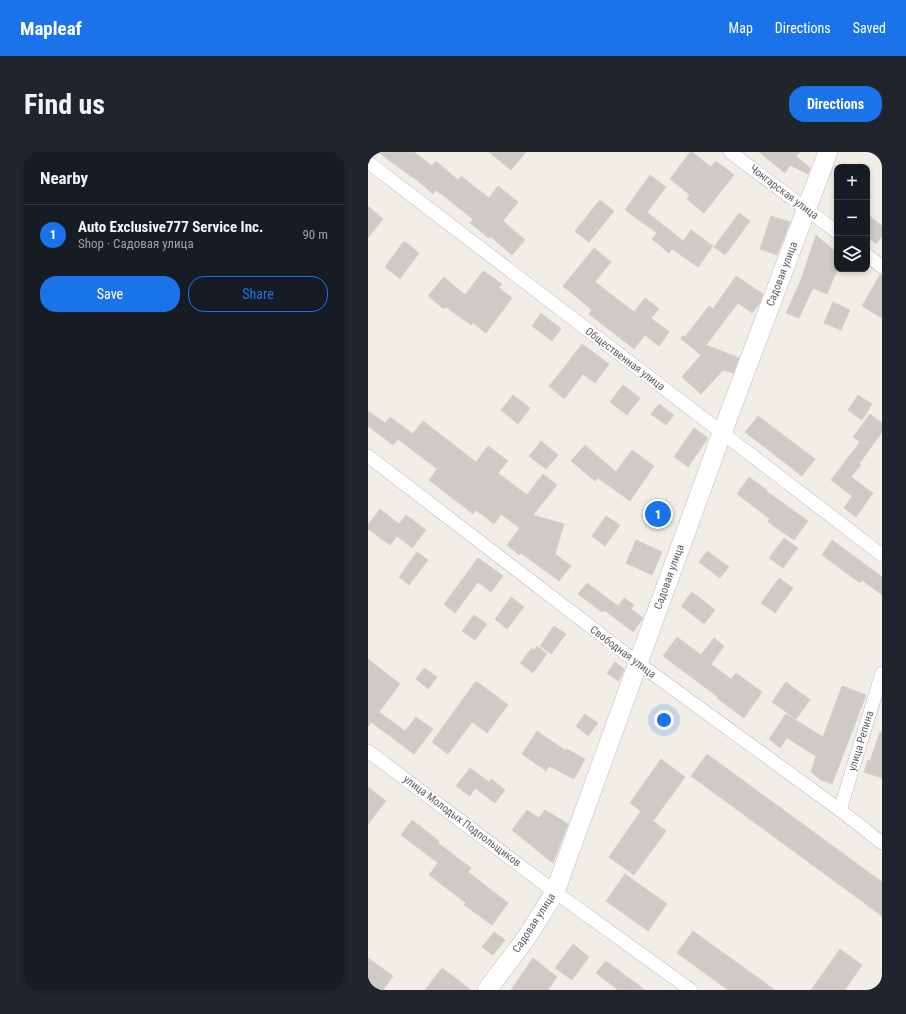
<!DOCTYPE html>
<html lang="en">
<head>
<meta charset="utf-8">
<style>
	body { margin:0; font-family:"Roboto Condensed",sans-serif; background:#20242c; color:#f1f3f6 }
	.controls { position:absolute; right:12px; top:12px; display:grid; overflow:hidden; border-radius:8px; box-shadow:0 2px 6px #0003 }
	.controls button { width:36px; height:36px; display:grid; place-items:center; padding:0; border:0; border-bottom:1px solid #363941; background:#171b24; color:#f1f3f6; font:20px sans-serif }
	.you { position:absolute; left:296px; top:568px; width:14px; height:14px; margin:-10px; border:3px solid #fff; border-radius:50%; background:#1a73e8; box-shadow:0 0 0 6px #1a73e833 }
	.badge { display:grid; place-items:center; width:26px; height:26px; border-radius:50%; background:#1a73e8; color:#fff; font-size:13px; font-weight:700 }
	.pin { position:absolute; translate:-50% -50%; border:2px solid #fff; box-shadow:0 1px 4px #0006 }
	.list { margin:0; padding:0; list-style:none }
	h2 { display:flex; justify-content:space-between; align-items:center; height:52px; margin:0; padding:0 16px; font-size:17px }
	h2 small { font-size:13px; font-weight:400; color:#9ea1a6 }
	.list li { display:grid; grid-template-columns:26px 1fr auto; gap:12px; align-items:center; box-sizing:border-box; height:60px; padding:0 16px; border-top:1px solid #363941 }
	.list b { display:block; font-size:15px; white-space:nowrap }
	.list p { margin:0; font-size:13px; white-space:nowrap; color:#9ea1a6 }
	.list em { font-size:13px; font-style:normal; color:#9ea1a6 }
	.actions { display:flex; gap:8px; padding:12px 16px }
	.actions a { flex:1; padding:9px 0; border:1px solid #1a73e8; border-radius:16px; text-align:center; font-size:14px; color:#1a73e8 }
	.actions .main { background:#1a73e8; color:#fff }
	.icon { flex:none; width:22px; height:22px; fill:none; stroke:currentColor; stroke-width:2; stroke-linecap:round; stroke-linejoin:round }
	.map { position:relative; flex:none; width:514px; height:838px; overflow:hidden; border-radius:16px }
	header { display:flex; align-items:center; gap:24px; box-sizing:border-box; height:56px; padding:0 20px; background:#1a73e8; color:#fff }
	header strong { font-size:19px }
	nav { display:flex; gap:22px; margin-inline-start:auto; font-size:14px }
	.intro { display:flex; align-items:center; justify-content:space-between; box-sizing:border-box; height:96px; padding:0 24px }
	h1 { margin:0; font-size:28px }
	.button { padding:10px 18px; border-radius:16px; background:#1a73e8; color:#fff; font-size:14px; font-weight:700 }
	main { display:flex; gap:24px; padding:0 24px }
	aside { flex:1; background:#171b24; border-radius:16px; box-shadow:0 2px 6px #0003 }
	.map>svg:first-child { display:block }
	.building { fill:#cecbc6; stroke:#d6cfc5 }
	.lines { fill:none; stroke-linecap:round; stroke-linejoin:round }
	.street-casing { stroke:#b7babe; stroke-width:14 }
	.secondary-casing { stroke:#b8bcc1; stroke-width:20 }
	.street { stroke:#fff; stroke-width:13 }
	.secondary { stroke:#fff; stroke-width:19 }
	.labels { text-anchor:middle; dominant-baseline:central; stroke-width:3; stroke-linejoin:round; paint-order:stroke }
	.street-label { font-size:11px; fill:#5e6368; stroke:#fff }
</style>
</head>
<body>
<header>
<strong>Mapleaf</strong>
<nav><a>Map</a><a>Directions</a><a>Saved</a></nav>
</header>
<div class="intro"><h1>Find us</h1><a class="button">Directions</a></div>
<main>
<aside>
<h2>Nearby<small></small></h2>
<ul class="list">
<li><span class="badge">1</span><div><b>Auto Exclusive777 Service Inc.</b><p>Shop · Садовая улица</p></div><em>90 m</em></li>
</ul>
<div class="actions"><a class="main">Save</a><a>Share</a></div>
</aside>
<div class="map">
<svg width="514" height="838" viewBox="0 0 514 838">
	<rect width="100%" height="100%" fill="#f1eee7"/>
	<g class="building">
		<path d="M10 0H46L64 14 68 9 90 28 93 24 121 46 130 34 150 50 135 69 157 88 144 103 123 85 121 86 102 71 105 67 68 38 65 42 44 24V25Z"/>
		<path d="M121 0H158L143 18Z"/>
		<path d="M322 0H324L343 15 348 9 366 23 336 61 319 47 322 43 302 27Z"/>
		<path d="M391 0H432L428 4 442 16 440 22 422 13 417 21Z"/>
		<path d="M282 23 298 35 279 60 315 89 323 78 345 94 330 115 304 97 301 101 284 87 289 81 257 58Z"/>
		<path d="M232 48 246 59 221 90 207 79Z"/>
		<path d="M0 54 15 67 0 86Z"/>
		<path d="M371 61 382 69 357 103 346 95Z"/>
		<path d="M499 62 514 74V84L508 92 499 85Z"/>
		<path d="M403 64 422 70 409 103 392 97Z"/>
		<path d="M448 83 469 101V118L459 142 445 136 431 166 418 161 433 128Z"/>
		<path d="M36 89 51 101 32 127 17 115Z"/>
		<path d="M226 96 243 110 227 130 266 160 277 146 291 157 283 166 301 180 291 194 277 183 266 197 221 162 224 158 195 134Z"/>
		<path d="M115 119 134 132 131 136 144 146 118 181 105 171 103 173 78 155 76 157 60 144 76 125 97 143Z"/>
		<path d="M512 123H514V166L494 154Z"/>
		<path d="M368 124 395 142 391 152 384 161 370 151 338 193 371 206 365 221 355 218 333 242 314 225 333 203 313 187 314 184 317 185 341 154 345 157Z"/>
		<path d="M465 150 482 158 473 178 456 171Z"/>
		<path d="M173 161 193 177 184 189 164 174Z"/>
		<path d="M214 192 241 212 227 231 215 222 196 247 181 234 191 222Z"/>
		<path d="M255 233 272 246 259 263 242 250Z"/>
		<path d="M145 243 162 256 150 272 133 258Z"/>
		<path d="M490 243 504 252 494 268 480 258Z"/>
		<path d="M291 252 306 263 298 273 283 262Z"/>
		<path d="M0 259 17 271 22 265 45 282 55 269 108 310 120 294 140 309 130 321 159 343 175 322 189 333 165 363 196 372 187 402 203 414 191 429 153 401 151 403 139 393 152 376 133 362 126 372 108 358 105 362 61 328 69 317 30 287 25 293 0 274Z"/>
		<path d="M502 262 514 271V280L491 312 493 313 483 325 505 341 488 365 476 356 484 344 463 328 492 290 485 285Z"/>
		<path d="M390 264 447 307 434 324 377 280Z"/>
		<path d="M326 276 340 286 320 315 306 305Z"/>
		<path d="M173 289 190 303 178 317 161 304Z"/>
		<path d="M217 293 248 320 264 298 286 314 262 349 230 326 227 329 203 309Z"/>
		<path d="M381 325 399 338 398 339 440 369 426 388 400 370 402 367 369 342Z"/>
		<path d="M12 357 31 372 38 363 58 378 44 396 29 384 22 393 0 377V373Z"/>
		<path d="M238 364 252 373 237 394 224 384Z"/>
		<path d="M416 386 430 396 415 416 401 406Z"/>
		<path d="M268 388 294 400 284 423 258 411Z"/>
		<path d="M464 388 514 425V443L494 428 492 431 454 403Z"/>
		<path d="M339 399 361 415 352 426 331 410Z"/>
		<path d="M49 400 60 408 41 433 31 425Z"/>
		<path d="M110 406 135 424 123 440 110 430 87 461 76 452Z"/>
		<path d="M411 426 425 436 407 461 393 451Z"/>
		<path d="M219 431 250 454 256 446 266 453 263 457 275 466 265 480 236 458 234 460 210 442Z"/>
		<path d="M324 440 347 458 336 472 313 454Z"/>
		<path d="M143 445 156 455 139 477 127 467Z"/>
		<path d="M106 463 119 472 107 488 94 479Z"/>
		<path d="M186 474 198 482 183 502 172 494Z"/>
		<path d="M309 485 333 503 346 486 356 494 343 512 363 527 368 521 394 540 376 566 349 546 350 545 295 504Z"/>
		<path d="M169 494 179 502 165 521 152 511 164 496 166 498Z"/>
		<path d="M0 507 32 532 11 560 37 579 48 565 65 577 46 602 3 570 0 575Z"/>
		<path d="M247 510 256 517 253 525 250 529 239 521Z"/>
		<path d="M56 516 69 525 60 537 48 527Z"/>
		<path d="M108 529 140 553 119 581 104 570 80 602 64 590Z"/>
		<path d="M418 530 442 548 428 567 404 550Z"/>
		<path d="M474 534 498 543 464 632 453 628 443 620 448 604 419 586 412 596 401 587 418 562 455 585Z"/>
		<path d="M217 562 230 571 220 584 208 574Z"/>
		<path d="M169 579 198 599 199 597 217 607 206 627 181 614 178 619 154 602Z"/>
		<path d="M512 580H514V626L496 620 500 608 502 609Z"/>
		<path d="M339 602 514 730V764L323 624Z"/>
		<path d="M293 607 317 625 285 669 298 679 266 723 241 705 273 659 262 651Z"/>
		<path d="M102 616 121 630 123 627 137 638 127 651 107 636 102 644 88 634Z"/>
		<path d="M0 635 18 649 0 672Z"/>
		<path d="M159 658 171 666 177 658 200 672 185 711 144 678Z"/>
		<path d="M44 668 71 689 70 691 103 716 100 720 140 751 124 773 96 753 98 751 61 723 70 711 33 683Z"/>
		<path d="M257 722 299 752 280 779 238 749Z"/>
		<path d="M325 779 407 838H360L309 801Z"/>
		<path d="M126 780 137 788 125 803 114 795Z"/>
		<path d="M205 792 221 805 204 828 187 816Z"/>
		<path d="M472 797 494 813 477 838H443Z"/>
		<path d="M0 806 25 824 15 838H0Z"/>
		<path d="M165 806 189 825 180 838H143Z"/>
		<path d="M238 809 277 838H250L228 821Z"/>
		<path d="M74 816 103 838H57Z"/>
	</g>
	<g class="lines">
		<g class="street-casing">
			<g id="street">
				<path d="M362 0 469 80"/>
				<path d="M0 10 514 403"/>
				<path d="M499 103 514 115"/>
				<path d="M0 304 270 511 472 658 514 691"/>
				<path d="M0 599 187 740 323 838"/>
				<path d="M472 658 514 521"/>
			</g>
		</g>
		<g class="secondary-casing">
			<path id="secondary" d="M119 838 159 785 187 740 270 511 354 281 460 0"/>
		</g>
		<use href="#street" class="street"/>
		<use href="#secondary" class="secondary"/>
	</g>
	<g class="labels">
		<g class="street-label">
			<text transform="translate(416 40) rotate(37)">Чонгарская улица</text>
			<text transform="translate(414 122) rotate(-69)">Садовая улица</text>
			<text transform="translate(257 207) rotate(37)">Общественная улица</text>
			<text transform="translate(301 425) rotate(-70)">Садовая улица</text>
			<text transform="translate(255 500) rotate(37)">Свободная улица</text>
			<text transform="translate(493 589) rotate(-73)">улица Репина</text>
			<text transform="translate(94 669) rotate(37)">улица Молодых Подпольщиков</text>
			<text transform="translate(166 771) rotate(-57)">Садовая улица</text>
		</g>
	</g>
</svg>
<div class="controls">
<button>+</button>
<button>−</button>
<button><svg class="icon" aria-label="layers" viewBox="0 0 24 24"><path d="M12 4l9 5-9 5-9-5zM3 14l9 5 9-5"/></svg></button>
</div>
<div class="you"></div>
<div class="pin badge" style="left:290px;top:362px">1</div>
</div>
</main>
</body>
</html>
